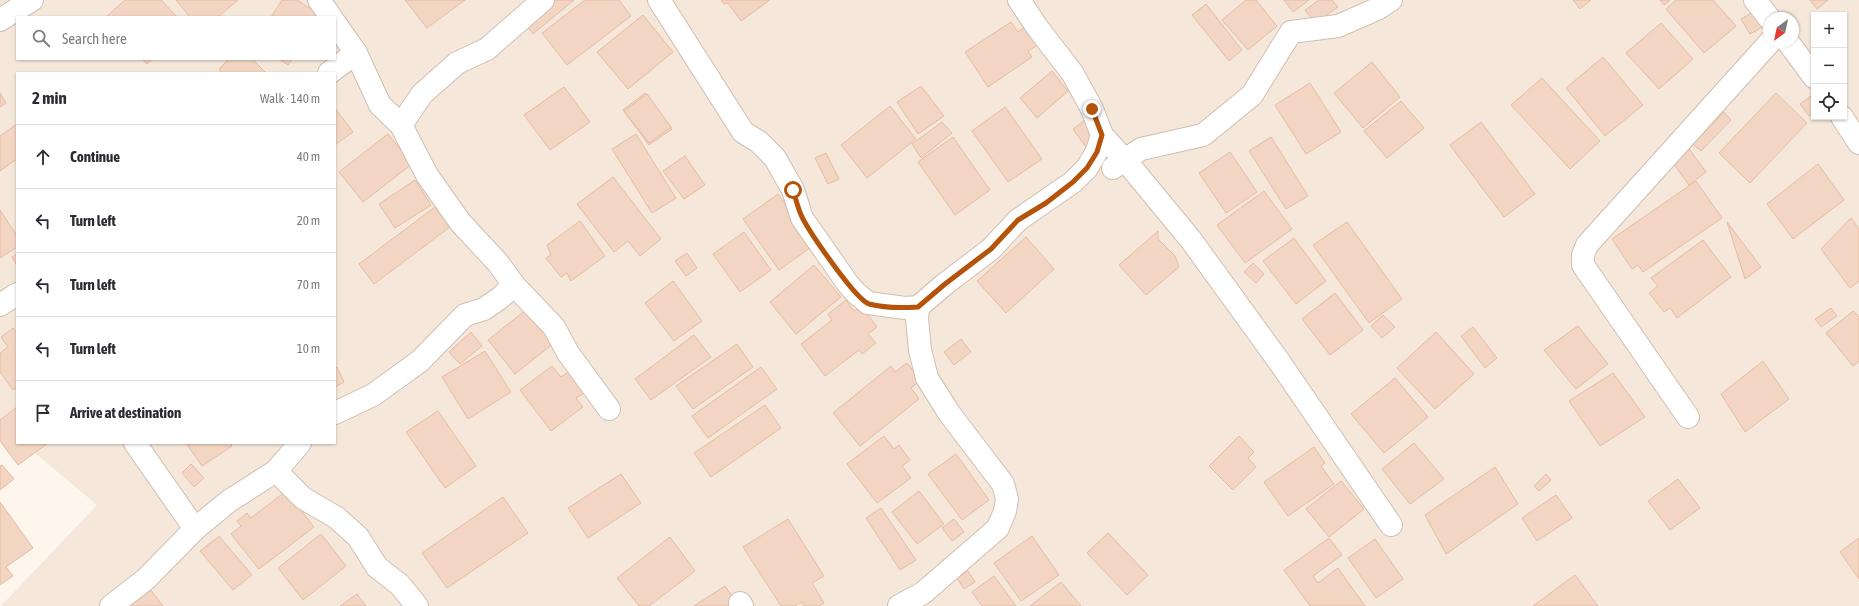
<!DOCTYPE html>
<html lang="en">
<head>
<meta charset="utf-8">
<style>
	body { margin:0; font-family:"Asap Condensed",sans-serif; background:#f7f7f7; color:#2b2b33 }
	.controls { position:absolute; right:12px; top:12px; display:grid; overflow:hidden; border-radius:0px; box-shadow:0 1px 3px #0004 }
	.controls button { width:36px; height:36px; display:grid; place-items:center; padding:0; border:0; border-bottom:1px solid #e1e1e2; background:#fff; color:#2b2b33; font:20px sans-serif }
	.compass { position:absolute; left:1763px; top:12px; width:36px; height:36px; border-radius:50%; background:#fff; box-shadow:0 1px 3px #0004; rotate:213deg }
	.stop { position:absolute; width:12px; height:12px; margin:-9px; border:3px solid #b45309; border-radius:50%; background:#fff }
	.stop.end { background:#b45309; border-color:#fff; box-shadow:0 1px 4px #0008 }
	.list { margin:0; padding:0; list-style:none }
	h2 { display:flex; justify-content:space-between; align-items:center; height:52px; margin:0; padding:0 16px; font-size:17px }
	h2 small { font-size:13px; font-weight:400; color:#7c7c81 }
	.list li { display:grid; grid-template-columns:26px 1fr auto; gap:12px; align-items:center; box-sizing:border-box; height:64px; padding:0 16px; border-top:1px solid #e1e1e2 }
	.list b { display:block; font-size:15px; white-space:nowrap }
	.list em { font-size:13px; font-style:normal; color:#7c7c81 }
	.icon { flex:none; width:22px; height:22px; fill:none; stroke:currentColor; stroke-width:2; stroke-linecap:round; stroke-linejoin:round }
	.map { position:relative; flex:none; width:1859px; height:606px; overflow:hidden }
	.search { position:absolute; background:#fff; box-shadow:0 1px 3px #0004; left:16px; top:16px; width:320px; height:44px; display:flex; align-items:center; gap:10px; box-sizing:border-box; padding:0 14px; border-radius:0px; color:#7c7c81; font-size:15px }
	.panel { position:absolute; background:#fff; box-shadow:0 1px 3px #0004; left:16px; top:72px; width:320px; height:372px; border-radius:0px }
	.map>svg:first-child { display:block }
	.residential { fill:#f5e8da; fill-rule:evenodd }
	.building { fill:#f3d5c3; stroke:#e6bba3 }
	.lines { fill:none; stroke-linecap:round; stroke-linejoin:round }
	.minor-casing { stroke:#d1beb0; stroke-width:24 }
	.minor { stroke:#fff; stroke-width:22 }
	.route { stroke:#b45309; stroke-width:5 }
</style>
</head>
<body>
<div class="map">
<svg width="1859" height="606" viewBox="0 0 1859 606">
	<rect width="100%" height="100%" fill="#fdf6ec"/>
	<path class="residential" d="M0 0H1859V606H1L97 505 23 443H335V73H17V438L0 424ZM1814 15H1844V117H1814ZM17 17H335V59H17ZM1769 18H1793V42H1769Z"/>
	<g class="building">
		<path d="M125 0H161L177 17H106Z"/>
		<path d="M176 0H238L218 17H190Z"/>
		<path d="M282 0H297L320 15 319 17H271Z"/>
		<path d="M405 0H465L427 28Z"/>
		<path d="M549 0H574L533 34 523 21Z"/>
		<path d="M585 0H619L631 16 567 65 542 33Z"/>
		<path d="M721 0H770L741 21 728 3 724 4Z"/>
		<path d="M1246 0H1256L1277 26 1248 50 1222 20Z"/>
		<path d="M1284 0H1309L1293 12Z"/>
		<path d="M1319 0H1332L1338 7 1315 23 1305 10Z"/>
		<path d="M1573 0H1591L1580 9Z"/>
		<path d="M1660 0H1670L1664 5Z"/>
		<path d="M1676 0H1713L1736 26 1704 53 1666 9Z"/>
		<path d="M1810 0H1828L1817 9Z"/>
		<path d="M1206 4 1242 50 1229 61 1192 15Z"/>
		<path d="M1753 12 1763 27 1750 34 1741 19Z"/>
		<path d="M643 15 673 52 628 89 597 52Z"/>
		<path d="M1011 22 1018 32 1026 26 1038 45 1028 51 1032 57 988 87 965 52Z"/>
		<path d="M1661 23 1693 59 1659 89 1626 53Z"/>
		<path d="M1603 57 1643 105 1605 136 1566 88Z"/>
		<path d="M142 59H152L147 64Z"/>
		<path d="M229 59H252L266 73H222L219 69Z"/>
		<path d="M279 59H292L288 65Z"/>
		<path d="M1372 62 1400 97 1363 128 1334 93Z"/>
		<path d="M1052 71 1068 91 1037 118 1020 98Z"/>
		<path d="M1542 78 1600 141 1570 169 1511 105Z"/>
		<path d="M1310 83 1341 132 1306 154 1275 105Z"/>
		<path d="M921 86 944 116 918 134 897 102Z"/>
		<path d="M564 87 590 122 550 150 524 115Z"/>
		<path d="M0 93 6 103 0 107Z"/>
		<path d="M645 93 672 129 649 145 623 110Z"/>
		<path d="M1776 93 1807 123 1750 183 1719 153Z"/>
		<path d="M647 94 671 127 649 143 624 111Z"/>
		<path d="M1814 94V113L1809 116 1800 104Z"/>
		<path d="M1401 101 1424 128 1387 158 1364 131Z"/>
		<path d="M890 106 916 139 867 178 841 145Z"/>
		<path d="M1005 107 1042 159 1008 182 972 131Z"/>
		<path d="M335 108 353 132 335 145Z"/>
		<path d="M1724 112 1731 120 1701 151 1693 144Z"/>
		<path d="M1086 119 1099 137 1086 147 1073 129Z"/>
		<path d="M942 122 952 133 921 158 912 144Z"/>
		<path d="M1481 122 1535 194 1504 217 1450 145Z"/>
		<path d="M17 124V159L0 171V136Z"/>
		<path d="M388 134 412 164 363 202 339 172Z"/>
		<path d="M636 134 676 198 652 213 612 149Z"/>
		<path d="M953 137 990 190 955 215 918 162Z"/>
		<path d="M1271 137 1308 196 1286 209 1249 151Z"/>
		<path d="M1687 146 1706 172 1689 185 1670 159Z"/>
		<path d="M1230 152 1257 192 1226 213 1199 173Z"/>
		<path d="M826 153 839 179 828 184 815 158Z"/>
		<path d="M685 156 705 185 684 199 663 171Z"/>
		<path d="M1818 164 1844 200 1793 239 1767 204Z"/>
		<path d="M613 177 661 239 640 256 628 241 614 252 577 204Z"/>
		<path d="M415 180 431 205 395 228 379 204Z"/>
		<path d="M1696 181 1722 218 1643 272 1638 265 1632 269 1612 239Z"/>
		<path d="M1264 191 1292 229 1245 263 1217 225Z"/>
		<path d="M778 194 814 245 779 270 743 219Z"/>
		<path d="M435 207 450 227 374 284 359 264Z"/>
		<path d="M0 210 17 236V247L0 258Z"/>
		<path d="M1851 218 1859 229V281L1850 288 1821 249Z"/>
		<path d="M580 221 605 256 571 281 567 273 561 277 546 258 551 255 547 245Z"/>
		<path d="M1347 222 1402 299 1369 323 1313 245Z"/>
		<path d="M1727 222 1761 267 1745 279Z"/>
		<path d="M1158 231V239L1175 256 1179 267 1146 295 1119 265Z"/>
		<path d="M744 232 771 270 740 292 713 254Z"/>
		<path d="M1026 237 1054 269 1006 313 977 281Z"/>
		<path d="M1294 238 1326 281 1296 304 1263 261Z"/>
		<path d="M1703 240 1731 277 1677 318 1670 308 1664 312 1649 293 1658 286 1651 278Z"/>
		<path d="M687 253 697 268 686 276 675 261Z"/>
		<path d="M17 254V266L12 257Z"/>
		<path d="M1253 263 1264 274 1256 283 1244 272Z"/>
		<path d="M814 265 841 297 796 334 770 302Z"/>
		<path d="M673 281 702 321 674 341 645 303Z"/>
		<path d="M1335 293 1363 330 1330 355 1302 319Z"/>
		<path d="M846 300 854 311 861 306 877 327 868 334 876 343 862 354 859 350 825 376 801 344 832 320 828 314Z"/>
		<path d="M1831 308 1837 316 1821 327 1815 319Z"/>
		<path d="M527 309 554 343 515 374 488 340Z"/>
		<path d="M1853 311 1859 317V361L1853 366 1826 333Z"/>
		<path d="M1383 315 1395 327 1382 338 1371 326Z"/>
		<path d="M1578 326 1608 364 1576 389 1544 350Z"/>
		<path d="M1473 327 1497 358 1485 368 1461 336Z"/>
		<path d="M13 328 17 333V387L13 390 0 372V353L8 347 1 337Z"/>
		<path d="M471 332 482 346 460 364 449 352Z"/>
		<path d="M1436 332 1474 374 1435 409 1397 368Z"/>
		<path d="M694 335 711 357 651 400 635 379Z"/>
		<path d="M961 339 971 352 954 365 944 352Z"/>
		<path d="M737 344 753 367 693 409 676 386Z"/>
		<path d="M485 351 511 392 468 419 442 377Z"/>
		<path d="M1763 361 1789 399 1745 432 1721 394Z"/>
		<path d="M907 363 921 380 911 388 919 399 860 446 833 413 891 366 895 372Z"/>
		<path d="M552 366 561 377 568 372 584 393 576 398 583 407 551 431 520 390Z"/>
		<path d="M337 367 344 382 335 387V368Z"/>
		<path d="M761 367 777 389 708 438 692 416Z"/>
		<path d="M1613 373 1645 417 1600 446 1569 401Z"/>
		<path d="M1395 378 1428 417 1384 453 1351 414Z"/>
		<path d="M765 405 781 428 711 477 694 453Z"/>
		<path d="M17 407V443H48L18 465 0 441V420Z"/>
		<path d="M438 411 476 466 445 488 406 432Z"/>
		<path d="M884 436 894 449 899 445 910 460 902 466 911 478 877 503 847 464Z"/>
		<path d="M1239 436 1254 452 1248 458 1256 467 1233 490 1209 466Z"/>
		<path d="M186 443H230L232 446 202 466Z"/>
		<path d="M1414 443 1444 479 1410 504 1382 469Z"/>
		<path d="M1314 447 1325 463 1321 466 1334 484 1288 516 1264 482Z"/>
		<path d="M956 454 989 500 962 520 928 474Z"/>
		<path d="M191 464 204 478 194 487 182 473Z"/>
		<path d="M2 465 14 479 0 490V466Z"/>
		<path d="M1495 467 1518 504 1446 554 1425 515Z"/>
		<path d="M621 474 641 503 588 538 568 508Z"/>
		<path d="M1546 474 1551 480 1539 491 1534 486Z"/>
		<path d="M1678 479 1700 508 1670 530 1648 501Z"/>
		<path d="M1341 481 1364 509 1329 537 1306 509Z"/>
		<path d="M286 491 314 527 259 569 231 534 241 526 237 521 247 513 251 518Z"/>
		<path d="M919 491 944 524 917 544 892 512Z"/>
		<path d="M1556 495 1572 518 1537 541 1522 518Z"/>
		<path d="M503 497 528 533 447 588 422 553Z"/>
		<path d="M0 502 33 548 6 567 13 576 0 585Z"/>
		<path d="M881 508 916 560 900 570 866 518Z"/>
		<path d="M788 519 824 576 812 583 824 603 819 606H804L801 602 795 606H781L743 547Z"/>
		<path d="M954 519 964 532 952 541 942 528Z"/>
		<path d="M1108 533 1148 575 1127 595 1087 553Z"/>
		<path d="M321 534 346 566 303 600 278 568Z"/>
		<path d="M219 536 252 575 233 590 200 551Z"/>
		<path d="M1032 536 1059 575 1021 601 994 563Z"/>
		<path d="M670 537 695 571 649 606H639L617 578Z"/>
		<path d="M1329 538 1342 555 1313 576 1318 583 1338 568 1365 606H1310L1284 570Z"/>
		<path d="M1859 538V579L1840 552Z"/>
		<path d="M1375 539 1403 579 1376 598 1348 558Z"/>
		<path d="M968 571 975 582 964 589 957 578Z"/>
		<path d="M1575 575 1598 606H1533Z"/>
		<path d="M994 576 1016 606H982L972 592Z"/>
		<path d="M1061 582 1081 606H1030Z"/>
		<path d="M725 586 739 606H694Z"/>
		<path d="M149 588 163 606H126Z"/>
		<path d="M357 594 366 606H340Z"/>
	</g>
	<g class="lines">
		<g class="minor-casing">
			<g id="minor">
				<path d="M319 0 331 17"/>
				<path d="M659 0 743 132 759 142 775 158 793 190 802 218 848 284 856 293 868 303 905 308 918 307 945 284 991 249 1018 220 1073 182 1087 168 1097 151 1102 135"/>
				<path d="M1019 0 1037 27 1073 74 1092 109 1102 135 1130 166 1191 240 1278 360 1391 525"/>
				<path d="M1755 0 1769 18"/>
				<path d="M0 20 32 0"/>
				<path d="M335 23 356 53 380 105 401 125 427 175 460 222 498 263 514 285 554 327 568 353 609 409"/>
				<path d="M1788 42 1814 77"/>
				<path d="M329 73 356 53"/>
				<path d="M1842 117 1859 143"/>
				<path d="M401 125 422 94 457 63 487 49 543 0"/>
				<path d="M1113 168 1141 149 1203 135 1252 95 1291 32 1338 26 1377 9 1391 0"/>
				<path d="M0 305 17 294"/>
				<path d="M335 413 373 395 420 361 465 315 484 309 500 298 514 285"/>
				<path d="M1688 417 1583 265V255L1587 245 1770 42"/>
				<path d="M135 443 195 529"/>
				<path d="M276 471 303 498 337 518 358 537 377 567 400 585 417 606"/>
				<path d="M740 603 742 606"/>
				<path d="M111 606 146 579 195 529 229 501 276 471 300 443"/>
				<path d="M899 606 923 593 998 528 1005 511 1007 499 1003 484 949 413 927 378 920 350 917 319 918 307"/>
			</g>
		</g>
		<use href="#minor" class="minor"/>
	</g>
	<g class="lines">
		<path class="route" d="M793 190C796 199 798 210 803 219 811 234 855 299 869 304 884 308 903 308 918 307L945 284 991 249 1018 220 1046 203 1073 182 1087 168 1097 152 1102 135 1092 109"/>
	</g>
</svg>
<div class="controls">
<button>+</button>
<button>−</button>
<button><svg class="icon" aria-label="locate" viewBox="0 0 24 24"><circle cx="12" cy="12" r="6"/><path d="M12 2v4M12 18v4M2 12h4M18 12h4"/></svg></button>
</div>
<svg class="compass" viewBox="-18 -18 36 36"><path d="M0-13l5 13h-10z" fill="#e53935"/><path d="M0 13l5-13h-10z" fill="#7c7c81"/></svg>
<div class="stop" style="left:793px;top:190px"></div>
<div class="stop end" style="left:1092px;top:109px"></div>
<div class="search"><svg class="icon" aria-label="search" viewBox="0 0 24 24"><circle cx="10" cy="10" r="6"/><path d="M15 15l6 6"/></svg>Search here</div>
<section class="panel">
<h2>2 min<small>Walk · 140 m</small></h2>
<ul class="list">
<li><svg class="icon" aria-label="ahead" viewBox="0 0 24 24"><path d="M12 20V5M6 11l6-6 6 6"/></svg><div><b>Continue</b></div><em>40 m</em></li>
<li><svg class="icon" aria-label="left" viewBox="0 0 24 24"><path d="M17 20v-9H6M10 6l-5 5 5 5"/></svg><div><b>Turn left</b></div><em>20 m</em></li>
<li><svg class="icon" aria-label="left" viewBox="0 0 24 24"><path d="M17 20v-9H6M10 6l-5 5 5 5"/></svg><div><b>Turn left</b></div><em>70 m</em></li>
<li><svg class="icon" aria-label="left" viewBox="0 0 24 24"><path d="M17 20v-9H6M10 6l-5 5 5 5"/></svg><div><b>Turn left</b></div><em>10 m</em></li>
<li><svg class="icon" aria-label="arrive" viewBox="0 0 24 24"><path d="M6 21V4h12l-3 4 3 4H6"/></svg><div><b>Arrive at destination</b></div></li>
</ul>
</section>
</div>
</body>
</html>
